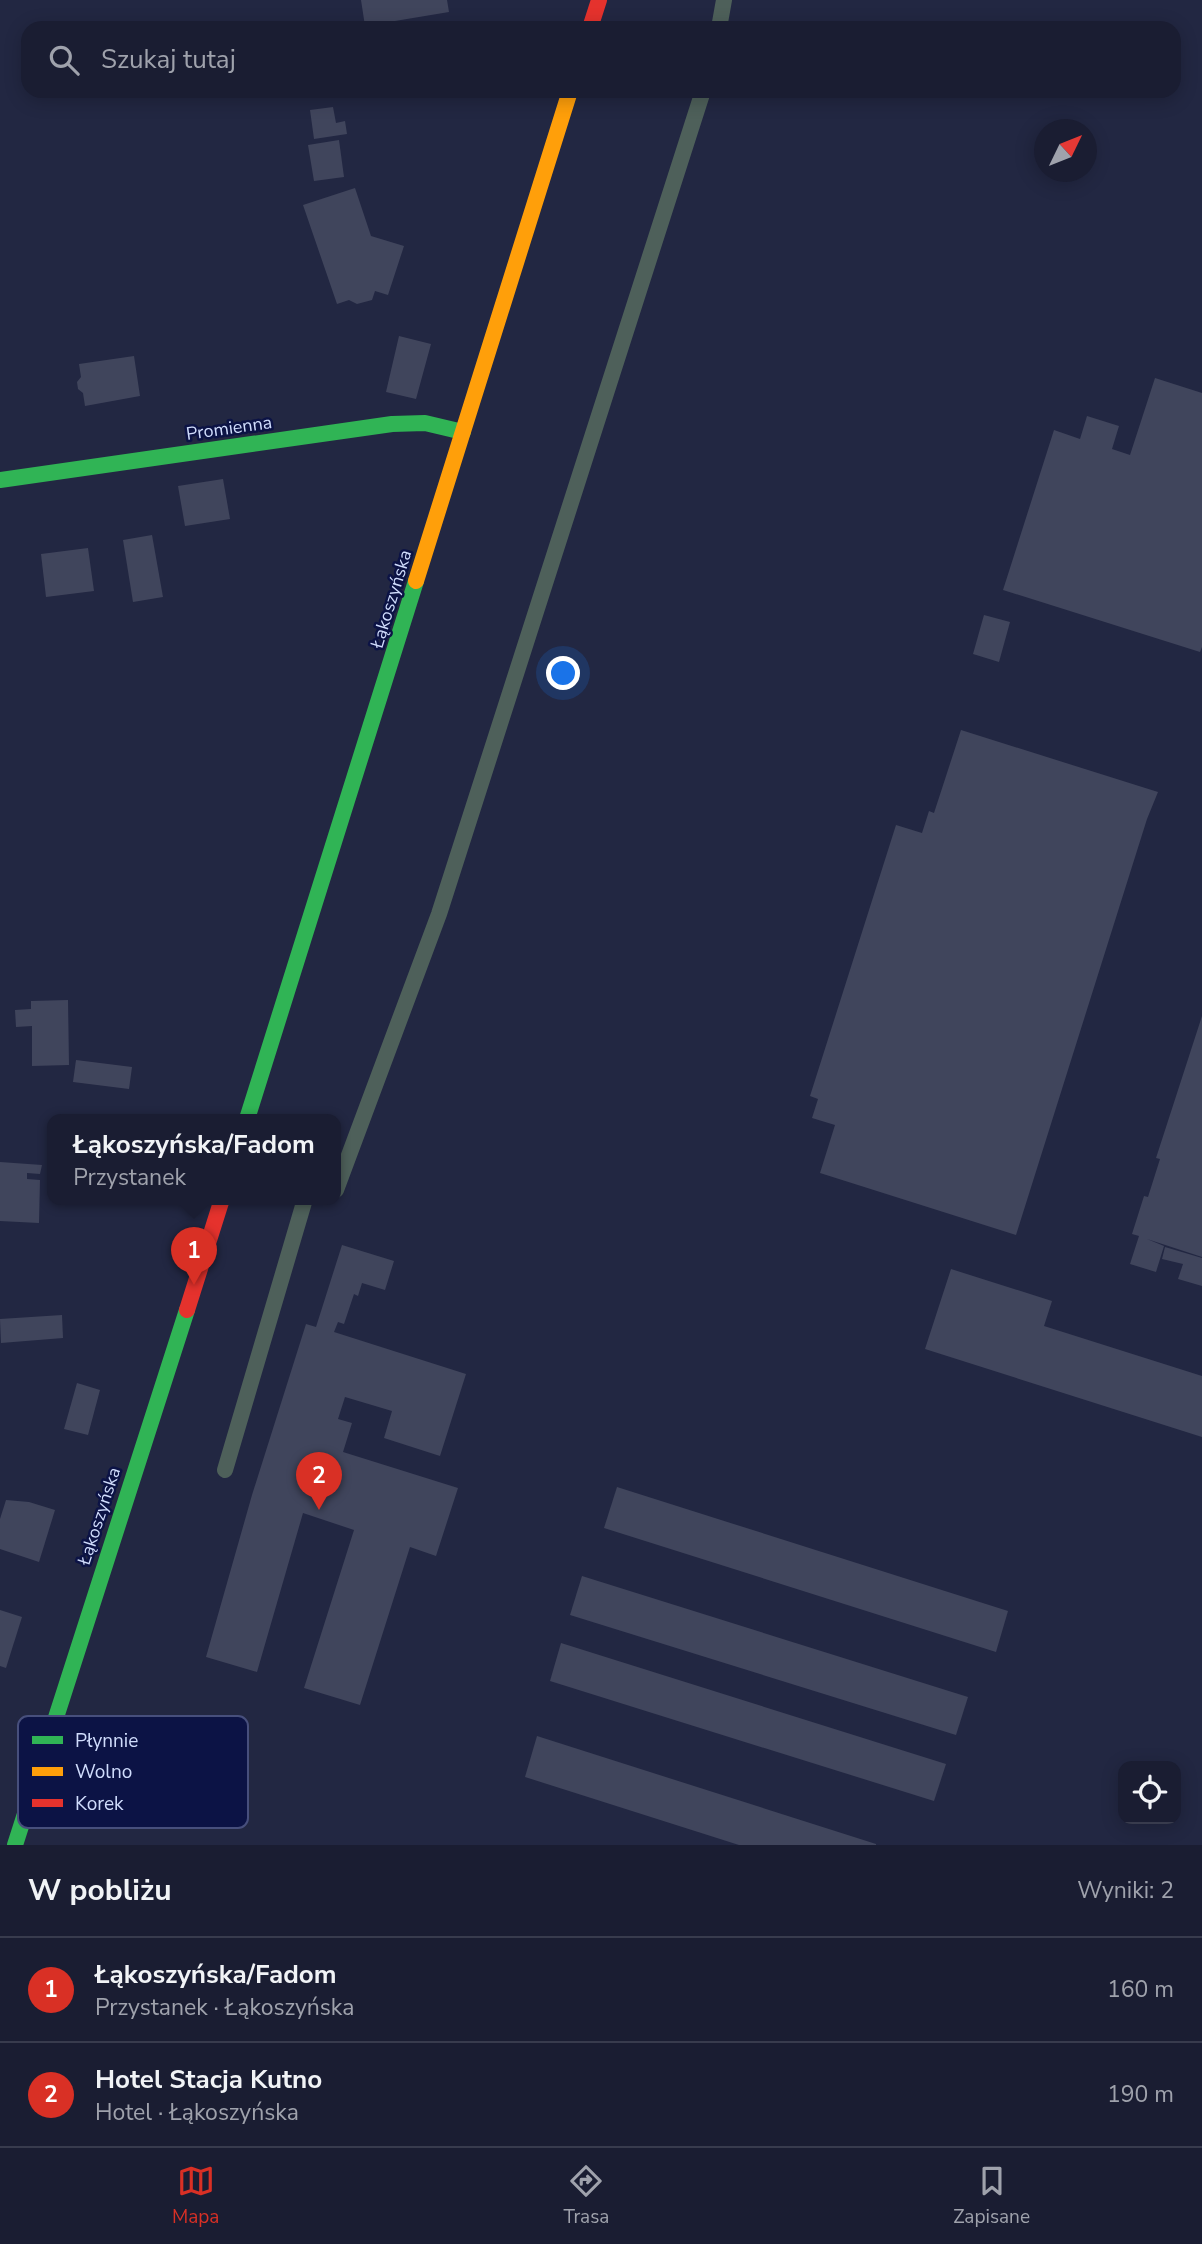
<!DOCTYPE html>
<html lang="pl">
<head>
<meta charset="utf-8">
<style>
	body { margin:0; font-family:"Nunito Sans",sans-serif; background:#272a3e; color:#f1f3f6 }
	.controls { position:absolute; right:21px; bottom:21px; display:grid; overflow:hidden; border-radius:14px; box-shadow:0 4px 18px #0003 }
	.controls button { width:63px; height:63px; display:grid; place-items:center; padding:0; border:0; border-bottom:2px solid #383b4d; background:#1a1d32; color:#f1f3f6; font:35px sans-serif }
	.compass { position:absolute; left:1034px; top:119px; width:63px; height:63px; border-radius:50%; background:#1a1d32; box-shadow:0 4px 18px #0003; rotate:47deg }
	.you { position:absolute; left:564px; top:674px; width:24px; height:24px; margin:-18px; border:5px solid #fff; border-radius:50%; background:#1a73e8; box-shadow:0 0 0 10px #1a73e833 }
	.badge { display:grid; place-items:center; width:46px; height:46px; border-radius:50%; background:#d93025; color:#fff; font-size:23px; font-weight:700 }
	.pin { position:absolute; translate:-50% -58px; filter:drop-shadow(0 2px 4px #0008) }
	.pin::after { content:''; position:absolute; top:37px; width:24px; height:21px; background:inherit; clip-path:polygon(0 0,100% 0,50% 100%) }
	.popup { position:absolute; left:47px; top:1114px; width:294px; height:91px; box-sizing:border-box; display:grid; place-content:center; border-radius:14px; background:#1a1d32; filter:drop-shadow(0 2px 5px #0005); font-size:23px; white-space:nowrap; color:#9fa2ac }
	.popup b { font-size:26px; color:#f1f3f6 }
	.popup::after { content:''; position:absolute; left:50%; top:100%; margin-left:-14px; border:14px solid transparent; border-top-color:#1a1d32 }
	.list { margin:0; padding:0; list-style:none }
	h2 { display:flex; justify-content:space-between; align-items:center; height:91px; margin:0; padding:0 28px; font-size:30px }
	h2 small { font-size:23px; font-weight:400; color:#9fa2ac }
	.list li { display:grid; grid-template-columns:46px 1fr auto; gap:21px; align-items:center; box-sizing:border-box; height:105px; padding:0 28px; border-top:2px solid #383b4d }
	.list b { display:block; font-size:26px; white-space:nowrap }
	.list p { margin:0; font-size:23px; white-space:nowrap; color:#9fa2ac }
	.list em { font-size:23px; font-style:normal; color:#9fa2ac }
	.icon { flex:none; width:38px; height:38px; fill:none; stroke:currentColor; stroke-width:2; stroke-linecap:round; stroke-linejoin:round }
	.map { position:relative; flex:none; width:1202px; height:1845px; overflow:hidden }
	.search { position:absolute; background:#1a1d32; box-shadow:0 4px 18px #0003; left:21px; right:21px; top:21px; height:77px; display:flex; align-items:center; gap:18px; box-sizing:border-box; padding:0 24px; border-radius:21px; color:#9fa2ac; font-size:26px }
	.sheet { height:301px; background:#1a1d32 }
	nav { display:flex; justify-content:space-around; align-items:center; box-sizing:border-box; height:98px; border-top:2px solid #383b4d; background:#1a1d32; font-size:19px; color:#9fa2ac }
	nav a { display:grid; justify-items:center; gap:4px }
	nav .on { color:#d93025 }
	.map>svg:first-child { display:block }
	.building { fill:#40455c }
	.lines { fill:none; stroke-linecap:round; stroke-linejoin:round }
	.lane { stroke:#4e605a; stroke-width:16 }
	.fast { stroke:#30b455; stroke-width:16 }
	.slow { stroke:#ff9f0a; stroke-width:16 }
	.jam { stroke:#e5322d; stroke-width:16 }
	.labels { text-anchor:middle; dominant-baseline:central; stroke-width:5; stroke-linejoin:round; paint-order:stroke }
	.street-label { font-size:18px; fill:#d0dcfc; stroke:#0c1345 }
	.key { fill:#0c1345; stroke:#474f7c; stroke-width:2 }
	.key-label { font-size:19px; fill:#d0dcfc }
</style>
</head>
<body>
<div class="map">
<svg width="1202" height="1845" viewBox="0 0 1202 1845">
	<rect width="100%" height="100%" fill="#222742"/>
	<g class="building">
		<path d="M361 0H447L449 12 365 26Z"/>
		<path d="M333 107 336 123 345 121 347 134 314 139 310 110Z"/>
		<path d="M339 140 344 177 314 181 308 145Z"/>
		<path d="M355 188 371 236 404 246 388 295 375 291 372 300 357 304 349 300 337 304 303 205Z"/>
		<path d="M399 336 431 344 416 399 386 392Z"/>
		<path d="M134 356 140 396 85 406 83 393 78 389 77 382 81 377 79 364Z"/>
		<path d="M1155 378 1202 393V647L1200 652 1003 590 1054 430 1080 439 1087 416 1119 426 1112 449 1130 455Z"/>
		<path d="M223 479 230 519 185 526 178 486Z"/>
		<path d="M152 535 163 597 133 602 123 540Z"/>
		<path d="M88 548 94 591 46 597 41 554Z"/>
		<path d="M984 615 1010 622 999 662 973 654Z"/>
		<path d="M961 730 1158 792 1147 819 1016 1235 820 1173 835 1125 812 1118 818 1099 810 1096 896 825 922 833 929 811 934 813Z"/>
		<path d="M68 1000 69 1065 32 1066V1026L16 1027 15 1010 31 1009V1001Z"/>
		<path d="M1202 1016V1257L1147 1239 1164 1246 1156 1272 1130 1264 1139 1236 1132 1234 1144 1196 1148 1197 1160 1159 1156 1158Z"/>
		<path d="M76 1060 132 1067 129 1089 73 1082Z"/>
		<path d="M0 1162 42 1165 40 1174 27 1173V1179L40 1180 39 1223 0 1221Z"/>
		<path d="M342 1245 394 1261 385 1290 362 1283 358 1296 354 1294 344 1324 338 1322 334 1332 466 1374 440 1456 384 1438 392 1411 345 1397 338 1419 352 1423 343 1452 458 1488 436 1556 410 1547 360 1705 304 1688 354 1530 303 1513 257 1672 206 1657 252 1495 306 1324 316 1327Z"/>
		<path d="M1165 1247 1202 1258V1286L1178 1279 1183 1264 1162 1259Z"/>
		<path d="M951 1269 1052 1301 1044 1326 1202 1376V1437L925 1349Z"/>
		<path d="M62 1315 63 1338 1 1343 0 1319Z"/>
		<path d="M77 1383 100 1390 88 1435 64 1429Z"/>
		<path d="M617 1487 1008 1611 996 1652 604 1528Z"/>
		<path d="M6 1500 29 1502 55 1510 39 1562 0 1549V1519Z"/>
		<path d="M582 1576 968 1697 956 1735 570 1615Z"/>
		<path d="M0 1610 22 1617 6 1668 0 1666Z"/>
		<path d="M561 1643 946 1764 934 1801 550 1681Z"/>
		<path d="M537 1736 876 1844V1845H739L525 1777Z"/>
	</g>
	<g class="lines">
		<g class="lane">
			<path d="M719 28 724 0"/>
			<path d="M336 1190 439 914 703 91"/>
			<path d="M225 1470 305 1199"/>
		</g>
		<g class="fast">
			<path d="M0 480 392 424 425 423 463 432"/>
			<path d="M247 1119 416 581"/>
			<path d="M15 1845 187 1310"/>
		</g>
		<path class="slow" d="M416 581 570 91"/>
		<g class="jam">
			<path d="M590 28 599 0"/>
			<path d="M187 1310 222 1199"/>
		</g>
	</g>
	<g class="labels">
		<g class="street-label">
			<text transform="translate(229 428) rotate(-8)">Promienna</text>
			<text transform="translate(391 599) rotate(-73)">Łąkoszyńska</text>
			<text transform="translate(99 1516) rotate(-72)">Łąkoszyńska</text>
		</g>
	</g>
	<rect x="18" y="1716" width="230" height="112" rx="10" class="key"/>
	<rect x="32" y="1736" width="31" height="8" fill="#30b455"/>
	<rect x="32" y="1767" width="31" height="9" fill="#ff9f0a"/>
	<rect x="32" y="1799" width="31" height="8" fill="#e5322d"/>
	<g class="key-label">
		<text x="75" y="1747">Płynnie</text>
		<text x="75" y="1778">Wolno</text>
		<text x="75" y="1810">Korek</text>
	</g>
</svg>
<div class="controls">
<button><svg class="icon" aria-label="locate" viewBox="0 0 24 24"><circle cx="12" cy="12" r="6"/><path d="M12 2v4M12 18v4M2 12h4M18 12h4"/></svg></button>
</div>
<svg class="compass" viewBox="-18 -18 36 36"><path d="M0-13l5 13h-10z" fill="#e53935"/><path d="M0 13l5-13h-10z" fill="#9fa2ac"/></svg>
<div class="you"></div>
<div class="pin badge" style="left:194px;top:1285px">1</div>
<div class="popup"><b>Łąkoszyńska/Fadom</b>Przystanek</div>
<div class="pin badge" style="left:319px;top:1510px">2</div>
<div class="search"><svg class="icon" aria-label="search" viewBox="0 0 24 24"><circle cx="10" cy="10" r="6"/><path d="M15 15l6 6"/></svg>Szukaj tutaj</div>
</div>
<section class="sheet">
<h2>W pobliżu<small>Wyniki: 2</small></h2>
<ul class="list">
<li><span class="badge">1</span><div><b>Łąkoszyńska/Fadom</b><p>Przystanek · Łąkoszyńska</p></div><em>160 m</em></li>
<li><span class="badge">2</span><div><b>Hotel Stacja Kutno</b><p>Hotel · Łąkoszyńska</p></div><em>190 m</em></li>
</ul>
</section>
<nav>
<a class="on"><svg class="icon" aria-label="map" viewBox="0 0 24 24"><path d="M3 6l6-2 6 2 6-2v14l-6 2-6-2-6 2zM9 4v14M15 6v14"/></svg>Mapa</a>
<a><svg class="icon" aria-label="directions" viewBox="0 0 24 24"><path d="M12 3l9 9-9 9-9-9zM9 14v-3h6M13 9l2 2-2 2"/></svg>Trasa</a>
<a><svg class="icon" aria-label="saved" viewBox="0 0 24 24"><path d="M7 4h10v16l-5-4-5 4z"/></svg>Zapisane</a>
</nav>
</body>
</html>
